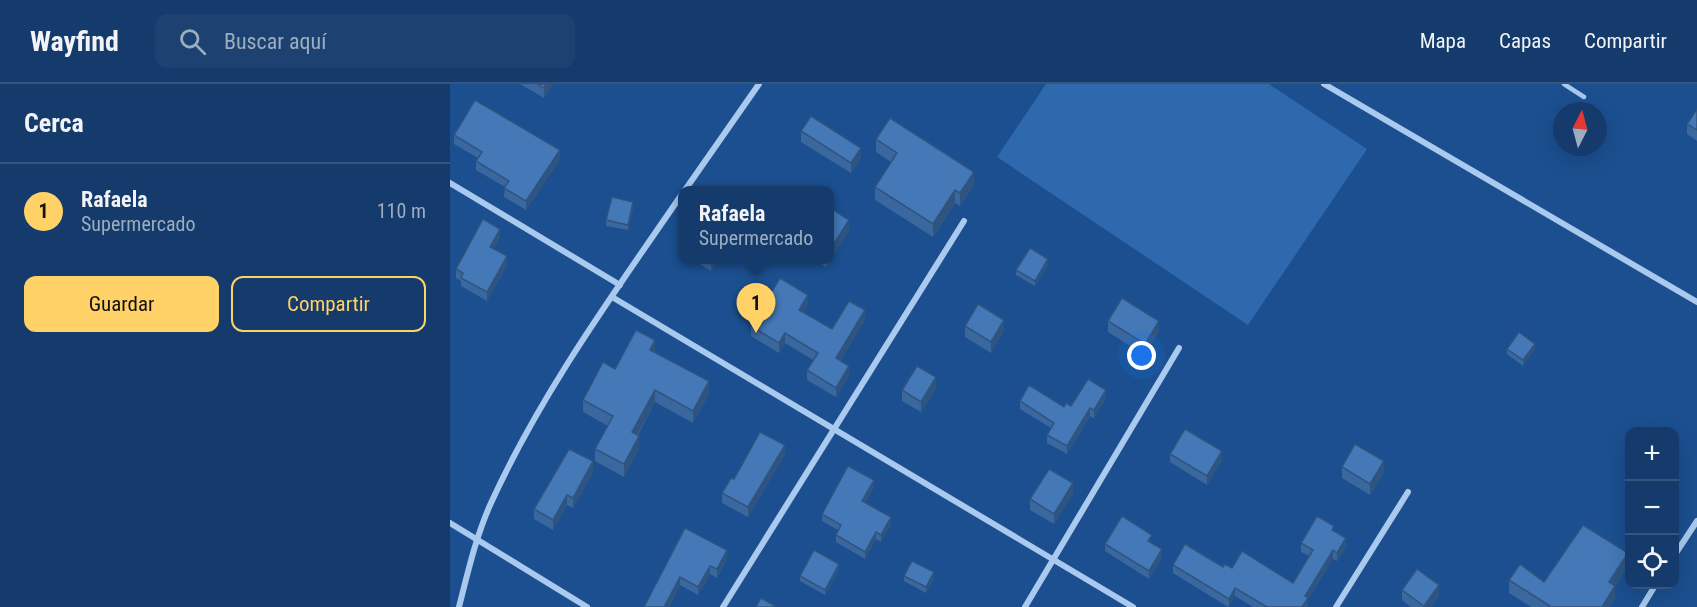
<!DOCTYPE html>
<html lang="es">
<head>
<meta charset="utf-8">
<style>
	body { margin:0; font-family:"Roboto Condensed",sans-serif; background:#1d4271; color:#f1f3f6 }
	.controls { position:absolute; right:18px; bottom:18px; display:grid; overflow:hidden; border-radius:12px; box-shadow:0 6px 24px #0002 }
	.controls button { width:54px; height:54px; display:grid; place-items:center; padding:0; border:0; border-bottom:2px solid #33557e; background:#143b6b; color:#f1f3f6; font:30px sans-serif }
	.compass { position:absolute; left:1103px; top:18px; width:54px; height:54px; border-radius:50%; background:#143b6b; box-shadow:0 6px 24px #0002; rotate:6deg }
	.you { position:absolute; left:692px; top:272px; width:21px; height:21px; margin:-15px; border:4px solid #fff; border-radius:50%; background:#1a73e8; box-shadow:0 0 0 9px #1a73e833 }
	.badge { display:grid; place-items:center; width:39px; height:39px; border-radius:50%; background:#ffd166; color:#111; font-size:20px; font-weight:700 }
	.pin { position:absolute; translate:-50% -50px; filter:drop-shadow(0 2px 3px #0008) }
	.pin::after { content:''; position:absolute; top:32px; width:21px; height:18px; background:inherit; clip-path:polygon(0 0,100% 0,50% 100%) }
	.popup { position:absolute; left:228px; top:102px; width:156px; height:78px; box-sizing:border-box; display:grid; place-content:center; border-radius:12px; background:#143b6b; filter:drop-shadow(0 2px 4px #0005); font-size:20px; white-space:nowrap; color:#9dadc1 }
	.popup b { font-size:22px; color:#f1f3f6 }
	.popup::after { content:''; position:absolute; left:50%; top:100%; margin-left:-12px; border:12px solid transparent; border-top-color:#143b6b }
	.list { margin:0; padding:0; list-style:none }
	h2 { display:flex; justify-content:space-between; align-items:center; height:78px; margin:0; padding:0 24px; font-size:26px }
	h2 small { font-size:20px; font-weight:400; color:#9dadc1 }
	.list li { display:grid; grid-template-columns:39px 1fr auto; gap:18px; align-items:center; box-sizing:border-box; height:96px; padding:0 24px; border-top:2px solid #33557e }
	.list b { display:block; font-size:22px; white-space:nowrap }
	.list p { margin:0; font-size:20px; white-space:nowrap; color:#9dadc1 }
	.list em { font-size:20px; font-style:normal; color:#9dadc1 }
	.actions { display:flex; gap:12px; padding:18px 24px }
	.actions a { flex:1; padding:14px 0; border:2px solid #ffd166; border-radius:12px; text-align:center; font-size:21px; color:#ffd166 }
	.actions .main { background:#ffd166; color:#111 }
	.icon { flex:none; width:33px; height:33px; fill:none; stroke:currentColor; stroke-width:2; stroke-linecap:round; stroke-linejoin:round }
	.map { position:relative; flex:none; width:1247px; height:523px; overflow:hidden }
	header { display:flex; align-items:center; gap:36px; box-sizing:border-box; height:84px; padding:0 30px; background:#143b6b; border-bottom:2px solid #33557e }
	header strong { font-size:28px }
	nav { display:flex; gap:33px; margin-inline-start:auto; font-size:21px }
	.search { width:420px; height:54px; background:#1d4271; display:flex; align-items:center; gap:15px; box-sizing:border-box; padding:0 21px; border-radius:12px; color:#9dadc1; font-size:22px }
	main { display:flex }
	aside { flex:1; background:#143b6b }
	.map>svg:first-child { display:block }
	.green { fill:#2e69ad }
	.lines { fill:none; stroke-linecap:round; stroke-linejoin:round }
	.service { stroke:#a9c9ee; stroke-width:4.5 }
	.minor { stroke:#a9c9ee; stroke-width:6 }
	.wall { fill:#3a679d }
	.shaded-wall { fill:#305480 }
	.building { fill:#4478b7; stroke:#305480; stroke-width:1.5 }
</style>
</head>
<body>
<header>
<strong>Wayfind</strong>
<div class="search"><svg class="icon" aria-label="search" viewBox="0 0 24 24"><circle cx="10" cy="10" r="6"/><path d="M15 15l6 6"/></svg>Buscar aquí</div>
<nav><a>Mapa</a><a>Capas</a><a>Compartir</a></nav>
</header>
<main>
<aside>
<h2>Cerca<small></small></h2>
<ul class="list">
<li><span class="badge">1</span><div><b>Rafaela</b><p>Supermercado</p></div><em>110 m</em></li>
</ul>
<div class="actions"><a class="main">Guardar</a><a>Compartir</a></div>
</aside>
<div class="map">
<svg width="1247" height="523" viewBox="0 0 1247 523">
	<rect width="100%" height="100%" fill="#1b4f8f"/>
	<path class="green" d="M596 0H819L917 65 798 241 547 73Z"/>
	<g class="lines">
		<path class="service" d="M1114 0 1134 13"/>
		<g class="minor">
			<path d="M874 0 1247 218"/>
			<path d="M0 99 170 201"/>
			<path d="M235 106 309 0"/>
			<path d="M162 213 683 523"/>
			<path d="M0 439 137 523"/>
			<path d="M1224 472 1247 437"/>
			<path d="M9 523C18 488 26 452 41 419 91 309 164 209 232 110"/>
			<path d="M273 523 514 137"/>
			<path d="M575 523 729 264"/>
			<path d="M886 523 958 408"/>
			<path d="M1192 523 1206 500"/>
		</g>
	</g>
	<g class="wall">
		<path d="M70 0H103L94 14Z"/>
		<path d="M1247 25V57L1237 50V40Z"/>
		<path d="M351 47 411 74 401 89 351 58Z"/>
		<path d="M4 51 110 75 76 126 54 113 55 103 26 86V77L28 74 4 60Z"/>
		<path d="M426 55 524 101 510 122 505 119 483 153 425 116V103L441 78 426 68Z"/>
		<path d="M183 124 178 146 156 142V136Z"/>
		<path d="M399 147 376 183 364 176H380Z"/>
		<path d="M50 154 43 165 57 181 37 217 11 202V197L6 194V185Z"/>
		<path d="M243 176H268L261 187Z"/>
		<path d="M285 176H298L294 181Z"/>
		<path d="M598 180 585 202 566 191V186Z"/>
		<path d="M358 221 353 228 382 245 415 236 390 277 399 292 386 313 357 296V286L363 276 335 259 329 269 301 252V242Z"/>
		<path d="M658 237 709 247 695 271 658 248Z"/>
		<path d="M515 242 554 247 541 269 515 253Z"/>
		<path d="M1057 265H1085L1073 282 1057 270Z"/>
		<path d="M205 268 259 310 243 339 205 318 188 351 189 364 174 393 145 377V365L158 342 133 328V316L165 285Z"/>
		<path d="M486 304 471 328 452 317V306Z"/>
		<path d="M656 314 644 334 640 332 617 370 597 359V351L601 344 570 325V317L614 323 621 322Z"/>
		<path d="M335 370 298 433 272 419V409L284 395Z"/>
		<path d="M720 370 772 376 757 401 720 378Z"/>
		<path d="M892 383 934 388 920 411 892 394Z"/>
		<path d="M143 388 123 424 117 421 103 446 84 435V425Z"/>
		<path d="M424 403 415 419 441 440 431 458 426 455 415 475 386 458V451L388 446 372 437V430Z"/>
		<path d="M623 409 604 440 580 426V415Z"/>
		<path d="M235 444 277 474 267 494 260 490 248 511 230 501 219 523Z"/>
		<path d="M884 447 896 463 887 477 883 475 858 515 857 523H803L785 512 778 523 723 489V481L782 484 843 499 859 472 851 468V459Z"/>
		<path d="M701 459 712 473 699 495 655 467V460Z"/>
		<path d="M1178 481 1165 502V515L1160 523H1081L1059 509V496L1094 498Z"/>
		<path d="M389 485 375 511 350 497V492Z"/>
		<path d="M454 492 484 494 476 509 454 497Z"/>
		<path d="M952 506 989 511 981 523H961L952 516Z"/>
	</g>
	<g class="shaded-wall">
		<path d="M96 0H103L94 14V4Z"/>
		<path d="M411 64V74L401 89V79Z"/>
		<path d="M110 66V75L76 126V117Z"/>
		<path d="M524 88V101L510 122V109Z"/>
		<path d="M505 106V119L483 153V140Z"/>
		<path d="M183 118V124L178 146V141Z"/>
		<path d="M399 136V147L376 183V176H380V166Z"/>
		<path d="M50 145V154L40 172V163Z"/>
		<path d="M57 172V181L37 217V208Z"/>
		<path d="M598 175V180L585 202V197Z"/>
		<path d="M261 176H268L261 187Z"/>
		<path d="M358 211V221L349 236V226Z"/>
		<path d="M415 226V236L386 284V274Z"/>
		<path d="M554 236V247L541 269V258Z"/>
		<path d="M709 237V247L695 271V260Z"/>
		<path d="M335 249V259L329 269V259Z"/>
		<path d="M205 256V269L200 266Z"/>
		<path d="M1085 260V265L1073 282V276Z"/>
		<path d="M399 282V292L386 313V304Z"/>
		<path d="M486 293V304L471 328V318Z"/>
		<path d="M259 297V310L243 339V327Z"/>
		<path d="M205 306V318L182 360V348Z"/>
		<path d="M656 306V314L644 334V326Z"/>
		<path d="M640 324V332L617 370V362Z"/>
		<path d="M189 352V364L174 393V380Z"/>
		<path d="M335 361V370L298 433V423Z"/>
		<path d="M772 367V376L757 401V392Z"/>
		<path d="M143 377V388L123 424V414Z"/>
		<path d="M934 377V388L920 411V400Z"/>
		<path d="M424 396V403L412 424V417Z"/>
		<path d="M623 399V409L604 440V430Z"/>
		<path d="M117 411V421L103 446V436Z"/>
		<path d="M441 433V440L431 458V451Z"/>
		<path d="M426 448V455L415 475V468Z"/>
		<path d="M896 454V463L887 477V469Z"/>
		<path d="M712 465V473L699 495V487Z"/>
		<path d="M277 466V474L267 494V485Z"/>
		<path d="M883 466V475L858 515V522L857 523H852L855 512Z"/>
		<path d="M1178 469V481L1159 511V498Z"/>
		<path d="M389 480V485L375 511V506Z"/>
		<path d="M260 482V490L248 511V503Z"/>
		<path d="M484 488V494L476 509V503Z"/>
		<path d="M230 493V501L219 523H214Z"/>
		<path d="M989 501V511L981 523H974Z"/>
		<path d="M1165 502V515L1160 523H1152Z"/>
		<path d="M785 504V512L779 523V515Z"/>
	</g>
	<g class="building">
		<path d="M88 0H96L94 4Z"/>
		<path d="M25 16 110 66 76 117 54 104 59 97 26 77 32 68 4 51Z"/>
		<path d="M1247 25V46L1237 40Z"/>
		<path d="M361 32 411 64 401 79 351 47Z"/>
		<path d="M440 34 524 88 510 109 505 106 483 140 425 103 447 69 426 55Z"/>
		<path d="M162 113 183 118 178 141 156 136Z"/>
		<path d="M382 125 399 136 380 166V128Z"/>
		<path d="M33 135 50 145 40 163 57 172 37 208 11 194 13 189 6 185Z"/>
		<path d="M580 164 598 175 585 197 566 186Z"/>
		<path d="M330 194 358 211 349 226 382 245 399 217 415 226 386 274 399 282 386 304 357 286 368 269 335 249 329 259 301 242Z"/>
		<path d="M672 214 709 237 695 260 658 237Z"/>
		<path d="M528 220 554 236 541 258 515 242Z"/>
		<path d="M186 246 205 256 200 266 259 297 243 327 205 306 182 348 189 352 174 380 145 365 163 332 133 316 153 278 165 285Z"/>
		<path d="M1069 248 1085 260 1073 276 1057 265Z"/>
		<path d="M467 282 486 293 471 318 452 306Z"/>
		<path d="M638 295 656 306 644 326 640 324 617 362 597 351 604 339 570 317 579 301 614 323 616 319 621 322Z"/>
		<path d="M735 345 772 367 757 392 720 370Z"/>
		<path d="M310 348 335 361 298 423 272 409 281 394 284 395Z"/>
		<path d="M905 360 934 377 920 400 892 383Z"/>
		<path d="M119 365 143 377 123 414 117 411 103 436 84 425Z"/>
		<path d="M398 382 424 396 412 417 441 433 431 451 426 448 415 468 386 451 391 441 372 430Z"/>
		<path d="M599 385 623 399 604 430 580 415Z"/>
		<path d="M672 432 702 451 698 457 712 465 699 487 655 460Z"/>
		<path d="M867 432 884 442 882 446 896 454 887 469 883 466 855 512 858 514 852 523H817L785 504 779 515 723 481 735 460 773 483 775 480 782 484 792 467 843 499 863 466 851 459Z"/>
		<path d="M1133 441 1178 469 1159 498 1165 502 1152 523H1099L1100 522 1059 496 1070 480 1094 498Z"/>
		<path d="M235 444 277 466 267 485 260 482 248 503 230 493 214 523H194Z"/>
		<path d="M364 466 389 480 375 506 350 492Z"/>
		<path d="M462 477 484 488 476 503 454 492Z"/>
		<path d="M967 485 989 501 974 522 952 506Z"/>
		<path d="M311 514 327 523H306Z"/>
	</g>
</svg>
<div class="controls">
<button>+</button>
<button>−</button>
<button><svg class="icon" aria-label="locate" viewBox="0 0 24 24"><circle cx="12" cy="12" r="6"/><path d="M12 2v4M12 18v4M2 12h4M18 12h4"/></svg></button>
</div>
<svg class="compass" viewBox="-18 -18 36 36"><path d="M0-13l5 13h-10z" fill="#e53935"/><path d="M0 13l5-13h-10z" fill="#9dadc1"/></svg>
<div class="you"></div>
<div class="pin badge" style="left:306px;top:249px">1</div>
<div class="popup"><b>Rafaela</b>Supermercado</div>
</div>
</main>
</body>
</html>
